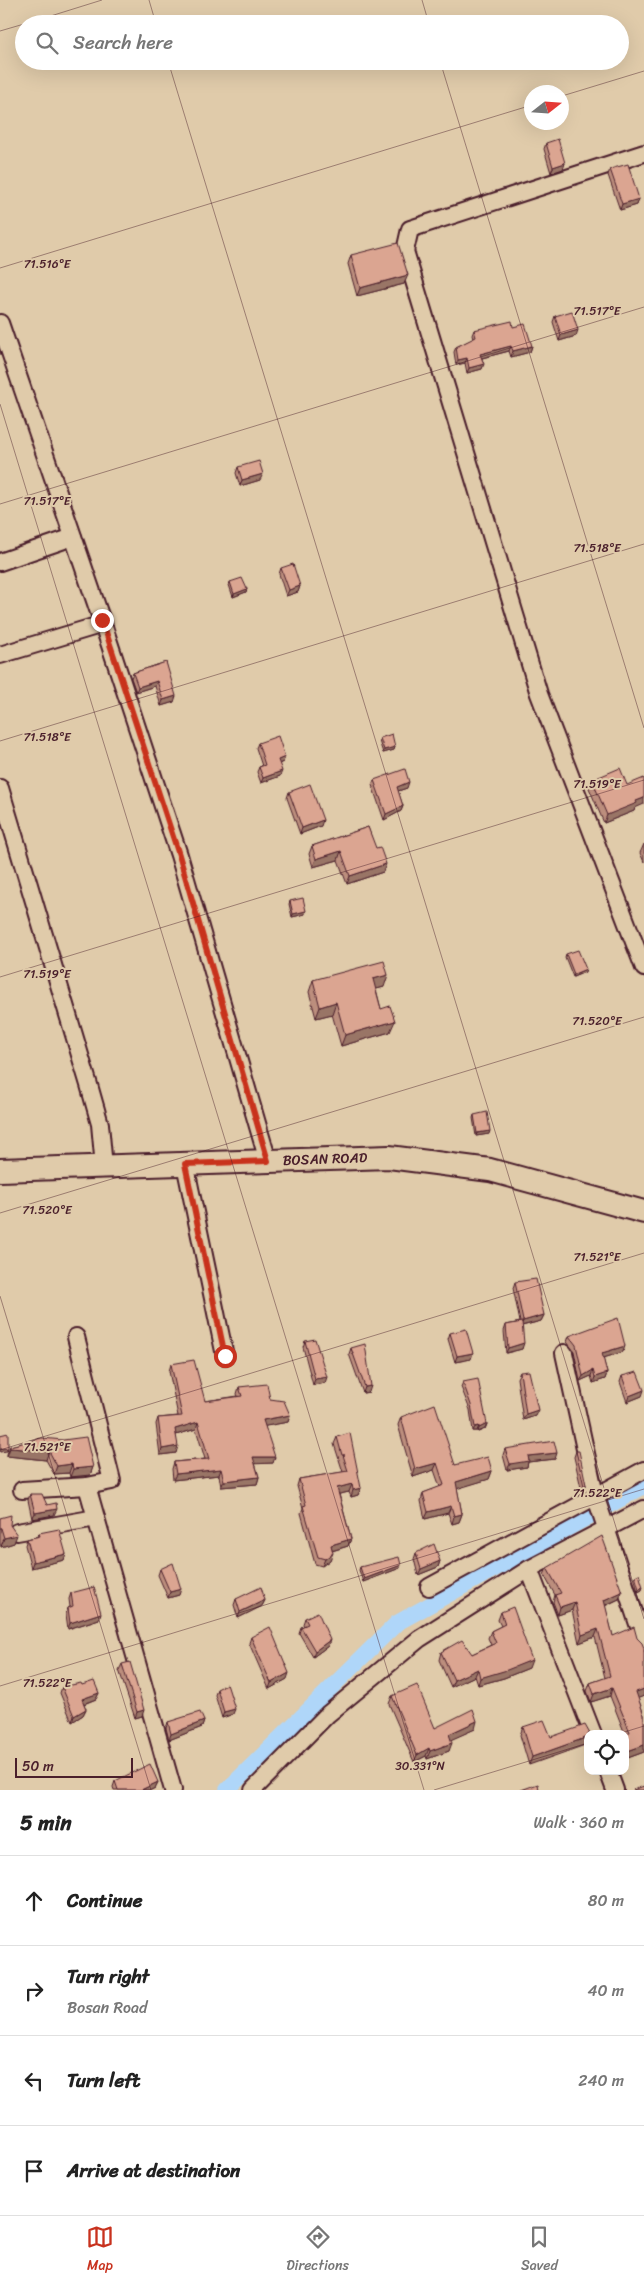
<!DOCTYPE html>
<html lang="en">
<head>
<meta charset="utf-8">
<style>
	body { margin:0; font-family:Sriracha,sans-serif; background:#f2f2f2; color:#222 }
	.controls { position:absolute; right:15px; bottom:15px; display:grid; overflow:hidden; border-radius:10px; box-shadow:0 5px 20px #0002 }
	.controls button { width:45px; height:45px; display:grid; place-items:center; padding:0; border:0; border-bottom:1px solid #e0e0e0; background:#fff; color:#222; font:25px sans-serif }
	.compass { position:absolute; left:524px; top:85px; width:45px; height:45px; border-radius:50%; background:#fff; box-shadow:0 5px 20px #0002; rotate:73deg }
	.scale { position:absolute; left:15px; bottom:12px; width:118px; box-sizing:border-box; padding-left:5px; border:2px solid #4a1f2b; border-top:0; font-size:14px; line-height:18px; white-space:nowrap; color:#4a1f2b; -webkit-text-stroke:4px #e0cbaa; paint-order:stroke }
	.stop { position:absolute; width:15px; height:15px; margin:-11px; border:4px solid #c8321e; border-radius:50%; background:#fff }
	.stop.end { background:#c8321e; border-color:#fff; box-shadow:0 1px 5px #0008 }
	.list { margin:0; padding:0; list-style:none }
	h2 { display:flex; justify-content:space-between; align-items:center; height:65px; margin:0; padding:0 20px; font-size:21px }
	h2 small { font-size:16px; font-weight:400; color:#767676 }
	.list li { display:grid; grid-template-columns:32px 1fr auto; gap:15px; align-items:center; box-sizing:border-box; height:90px; padding:0 20px; border-top:1px solid #e0e0e0 }
	.list b { display:block; font-size:19px; white-space:nowrap }
	.list p { margin:0; font-size:16px; white-space:nowrap; color:#767676 }
	.list em { font-size:16px; font-style:normal; color:#767676 }
	.icon { flex:none; width:28px; height:28px; fill:none; stroke:currentColor; stroke-width:2; stroke-linecap:round; stroke-linejoin:round }
	.map { position:relative; flex:none; width:644px; height:1790px; overflow:hidden }
	.search { position:absolute; background:#fff; box-shadow:0 5px 20px #0002; left:15px; right:15px; top:15px; height:55px; display:flex; align-items:center; gap:12px; box-sizing:border-box; padding:0 18px; border-radius:28px; color:#767676; font-size:19px }
	.sheet { height:425px; background:#fff }
	nav { display:flex; justify-content:space-around; align-items:center; box-sizing:border-box; height:70px; border-top:1px solid #e0e0e0; background:#fff; font-size:14px; color:#767676 }
	nav a { display:grid; justify-items:center; gap:2px }
	nav .on { color:#c8321e }
	.map>svg:first-child { display:block }
	.lines { fill:none; stroke-linecap:round; stroke-linejoin:round }
	.canal { stroke:#afd6f9; stroke-width:16 }
	.minor-casing { stroke:#4a1f2b; stroke-width:20 }
	.secondary-casing { stroke:#4a1f2b; stroke-width:26 }
	.minor { stroke:#e0cbaa; stroke-width:16 }
	.secondary { stroke:#e0cbaa; stroke-width:22 }
	.wall { fill:#bc8e7d; stroke:#4a1f2b }
	.shaded-wall { fill:#997466; stroke:#4a1f2b }
	.building { fill:#dba591; stroke:#4a1f2b }
	.route { stroke:#c8321e; stroke-width:6 }
	.ticks { fill:none; stroke:#4a1f2b; stroke-width:1; stroke-opacity:0.45 }
	.labels { text-anchor:middle; dominant-baseline:central; stroke-width:4; stroke-linejoin:round; paint-order:stroke }
	.street-label { font-size:14px; fill:#4a1f2b; stroke:#e0cbaa }
	.ticks-label { font-size:12px; text-anchor:middle; fill:#4a1f2b; stroke:#e0cbaa; stroke-width:4; stroke-linejoin:round; paint-order:stroke }
</style>
</head>
<body>
<div class="map">
<svg width="644" height="1790" viewBox="0 0 644 1790">
	<rect width="100%" height="100%" fill="#e0cbaa"/>
	<filter id="ink" filterUnits="userSpaceOnUse"><feTurbulence type="fractalNoise" baseFrequency=".02" numOctaves="2"/><feDisplacementMap in="SourceGraphic" scale="10" xChannelSelector="R" yChannelSelector="G"/><feConvolveMatrix kernelMatrix="1 2 1 2 8 2 1 2 1" color-interpolation-filters="sRGB"/></filter>
	<g filter="url(#ink)">
		<g class="lines">
			<path class="canal" d="M227 1790 397 1623 644 1486"/>
			<g class="minor-casing">
				<g id="minor">
					<path d="M644 153 410 229 405 251 539 694 644 968"/>
					<path d="M0 323 103 624 179 855 268 1161"/>
					<path d="M0 562 73 537"/>
					<path d="M0 655 103 624"/>
					<path d="M0 788 89 1085 100 1124 104 1167"/>
					<path d="M185 1164 225 1356"/>
					<path d="M564 1353 595 1495 644 1642"/>
					<path d="M87 1486 173 1790"/>
					<path d="M22 1490 87 1486 112 1481 76 1337"/>
					<path d="M17 1532 96 1518"/>
					<path d="M529 1569 593 1734"/>
					<path d="M429 1587 644 1470"/>
					<path d="M608 1771 615 1790"/>
					<path d="M253 1790 328 1714 419 1639 529 1569 644 1509"/>
				</g>
			</g>
			<g class="secondary-casing">
				<path id="secondary" d="M0 1170 389 1157 490 1170 644 1212"/>
			</g>
			<use href="#minor" class="minor"/>
			<use href="#secondary" class="secondary"/>
		</g>
		<g class="wall">
			<path d="M546 143 565 163 563 169 551 173 544 149Z"/>
			<path d="M610 169 639 199 637 205 620 210 608 175Z"/>
			<path d="M351 255 404 284 357 296 348 264Z"/>
			<path d="M555 316 576 336 559 341 553 322Z"/>
			<path d="M513 327 532 346 530 352 511 357 509 351 482 358V369L467 373 465 363 456 365 454 352 456 347 473 339 472 335 474 330Z"/>
			<path d="M238 467 260 480 240 486 236 473Z"/>
			<path d="M281 568 300 586 298 592 286 596 279 574Z"/>
			<path d="M230 582 247 589 246 592 233 597 229 585Z"/>
			<path d="M166 662 174 702 161 706 155 686 136 692 131 678 133 673Z"/>
			<path d="M380 738 395 747 394 750 383 753 379 741Z"/>
			<path d="M258 743 283 762 279 764 280 776 261 783 257 772 259 767 262 766 256 748Z"/>
			<path d="M374 780 407 788 398 791 403 806 401 811 384 820 372 785Z"/>
			<path d="M592 780 635 808 634 811 604 823 589 788Z"/>
			<path d="M289 792 321 826 300 834 287 798Z"/>
			<path d="M368 827 383 872 347 884 338 860 313 867 309 854 312 846Z"/>
			<path d="M644 844V862L640 853Z"/>
			<path d="M290 901 305 914 292 917 289 904Z"/>
			<path d="M566 954 585 972 573 977 565 957Z"/>
			<path d="M313 980 384 987 376 989 381 1009 390 1032 341 1046 332 1014 316 1018 309 992Z"/>
			<path d="M474 1115 489 1134 476 1136 473 1118Z"/>
			<path d="M515 1282 544 1315 541 1321 522 1326V1349L506 1353 504 1331 506 1325 520 1322 513 1288Z"/>
			<path d="M450 1333 471 1359 455 1362 448 1339Z"/>
			<path d="M569 1336 623 1352 603 1358 607 1373 605 1379 593 1383 591 1376 580 1381 574 1351 567 1342Z"/>
			<path d="M305 1341 325 1383 313 1385 303 1347Z"/>
			<path d="M351 1348 369 1392 363 1393 349 1354Z"/>
			<path d="M171 1364 205 1401 238 1396 237 1394 239 1387 270 1399 290 1415 288 1422 265 1426 273 1463H255L259 1477 257 1484 221 1487 219 1475 173 1480 172 1469 174 1462 205 1459 196 1429 176 1435V1453L160 1455 156 1424 158 1418 178 1416 169 1371Z"/>
			<path d="M520 1372 535 1416 523 1420 517 1378Z"/>
			<path d="M622 1376 642 1396 627 1402 620 1382Z"/>
			<path d="M463 1382 487 1424 485 1429 478 1432 477 1431H473L470 1410 461 1387Z"/>
			<path d="M401 1417 455 1465 492 1471 489 1479 457 1488 462 1514 459 1522 452 1524 448 1513 425 1519 421 1501 423 1493 440 1487 434 1470 413 1477 398 1425Z"/>
			<path d="M337 1437 361 1488 358 1495 351 1497 349 1492 339 1494 351 1539 348 1546 332 1551 330 1560 322 1566 315 1564 301 1513 303 1508 297 1486 299 1479 343 1472 334 1444Z"/>
			<path d="M42 1438 93 1467 90 1475 70 1477 69 1473 54 1474 46 1460 7 1456V1454L10 1446Z"/>
			<path d="M505 1449 555 1459 528 1462 527 1467 507 1470 503 1455Z"/>
			<path d="M576 1451 586 1485 584 1491 582 1492 574 1457Z"/>
			<path d="M30 1494 47 1505 54 1515 32 1519 28 1500Z"/>
			<path d="M0 1518 10 1525 14 1543 1 1547 0 1543Z"/>
			<path d="M39 1533 66 1554 64 1560 31 1568 25 1545 27 1539 38 1536Z"/>
			<path d="M416 1553 440 1561 438 1567 418 1575 414 1559Z"/>
			<path d="M360 1567 400 1568 363 1582 359 1570Z"/>
			<path d="M547 1568 619 1599 605 1606 613 1636 644 1696 638 1698 644 1715V1752L625 1759V1734L610 1696 591 1702 587 1691 590 1683 605 1678 595 1637 579 1643 572 1610 558 1615 553 1602 555 1595 544 1575Z"/>
			<path d="M160 1569 179 1595 168 1598 158 1575Z"/>
			<path d="M635 1576 642 1590 638 1592 633 1579Z"/>
			<path d="M71 1593 99 1619 68 1629 66 1614 68 1608 70 1607 69 1599Z"/>
			<path d="M236 1599 265 1600 262 1606 238 1618 234 1605Z"/>
			<path d="M501 1612 529 1668 504 1678 478 1685 475 1676 451 1687 439 1660 441 1652 472 1654 491 1645 488 1638 491 1631 501 1626 498 1620Z"/>
			<path d="M305 1618 328 1646 313 1657 299 1633 301 1627 304 1626 303 1624Z"/>
			<path d="M251 1637 287 1679 269 1689 249 1643Z"/>
			<path d="M122 1664 142 1716 135 1718 119 1670Z"/>
			<path d="M82 1685 99 1693 96 1699 84 1704 86 1709 83 1715 72 1722 60 1693 62 1687Z"/>
			<path d="M217 1689 233 1714 222 1718 215 1695Z"/>
			<path d="M392 1696 435 1728 475 1729 451 1739 449 1751 427 1759 426 1756 414 1762 389 1704Z"/>
			<path d="M204 1721 202 1727 169 1740 166 1728 168 1722Z"/>
			<path d="M523 1727 551 1737 529 1765 520 1735Z"/>
			<path d="M588 1748V1758L586 1752Z"/>
			<path d="M115 1781 158 1782 155 1788 151 1790H114L113 1787Z"/>
		</g>
		<g class="shaded-wall">
			<path d="M565 163 563 169 551 173 553 167Z"/>
			<path d="M639 199 637 205 620 210 622 204Z"/>
			<path d="M408 275 404 284 357 296 360 288Z"/>
			<path d="M578 330 576 336 559 341 561 335Z"/>
			<path d="M511 346 509 351 478 359 480 354Z"/>
			<path d="M532 346 530 352 511 357 513 351Z"/>
			<path d="M467 358 465 363 456 365 458 360Z"/>
			<path d="M484 364 482 369 467 373 469 368Z"/>
			<path d="M263 474 260 480 240 486 242 480Z"/>
			<path d="M300 586 298 592 286 596 289 590Z"/>
			<path d="M247 589 246 592 233 597 234 594Z"/>
			<path d="M157 681 155 686 136 692 138 687Z"/>
			<path d="M176 696 174 702 161 706 163 700Z"/>
			<path d="M395 747 394 750 383 753 384 750Z"/>
			<path d="M285 757 283 762 276 765 278 760Z"/>
			<path d="M282 771 280 776 261 783 263 778Z"/>
			<path d="M409 782 407 788 395 792 397 787Z"/>
			<path d="M644 798V804L635 808 634 811 604 823 607 815 636 801Z"/>
			<path d="M403 806 401 811 384 820 386 814Z"/>
			<path d="M323 820 321 826 300 834 302 828Z"/>
			<path d="M341 851 338 860 313 867 316 859Z"/>
			<path d="M386 864 383 872 347 884 350 876Z"/>
			<path d="M306 911 305 914 292 917 293 914Z"/>
			<path d="M586 969 585 972 573 977 574 974Z"/>
			<path d="M388 975 384 987 369 991 373 979Z"/>
			<path d="M336 1002 332 1014 316 1018 320 1007Z"/>
			<path d="M395 1021 390 1032 341 1046 345 1035Z"/>
			<path d="M490 1131 489 1134 476 1136 477 1133Z"/>
			<path d="M544 1315 541 1321 521 1326 523 1321Z"/>
			<path d="M524 1343 522 1349 506 1353 508 1348Z"/>
			<path d="M625 1346 623 1352 600 1359 602 1353Z"/>
			<path d="M473 1353 471 1359 455 1362 457 1356Z"/>
			<path d="M593 1370 591 1376 580 1381 583 1376Z"/>
			<path d="M607 1373 605 1379 593 1383 595 1377Z"/>
			<path d="M327 1377 325 1383 313 1385 315 1379Z"/>
			<path d="M371 1386 369 1392 363 1393 365 1387Z"/>
			<path d="M644 1390 642 1396 627 1402 629 1396Z"/>
			<path d="M538 1410 535 1416 523 1420 526 1414Z"/>
			<path d="M290 1415 288 1422 261 1427 263 1420Z"/>
			<path d="M198 1422 196 1429 172 1436 175 1429Z"/>
			<path d="M487 1424 485 1429 478 1432 479 1428Z"/>
			<path d="M479 1426 477 1431H473L475 1427Z"/>
			<path d="M178 1446 176 1453 160 1455 162 1449Z"/>
			<path d="M8 1448 7 1451 0 1452V1449Z"/>
			<path d="M10 1448 49 1451 46 1460 7 1456Z"/>
			<path d="M557 1453 555 1459 528 1462 527 1467 507 1470 510 1464 528 1456Z"/>
			<path d="M253 1457H275L273 1463 251 1464Z"/>
			<path d="M437 1463 434 1470 413 1477 415 1469Z"/>
			<path d="M72 1464 69 1473 54 1474 57 1466Z"/>
			<path d="M93 1467 90 1475 70 1477 73 1469Z"/>
			<path d="M221 1469 219 1475 173 1480 176 1474Z"/>
			<path d="M492 1471 489 1479 453 1490 456 1482Z"/>
			<path d="M259 1477 257 1484 221 1487 224 1481Z"/>
			<path d="M352 1484 349 1492 335 1495 337 1488Z"/>
			<path d="M586 1485 584 1491 582 1492 584 1486Z"/>
			<path d="M361 1488 358 1495 351 1497 353 1490Z"/>
			<path d="M451 1506 448 1513 425 1519 428 1512Z"/>
			<path d="M57 1509 54 1515 32 1519 35 1513Z"/>
			<path d="M462 1514 459 1522 452 1524 454 1516Z"/>
			<path d="M17 1535 14 1543 1 1547 4 1538Z"/>
			<path d="M351 1539 348 1546 328 1552 331 1545Z"/>
			<path d="M333 1553 330 1560 322 1566 325 1559Z"/>
			<path d="M66 1554 64 1560 31 1568 33 1562Z"/>
			<path d="M440 1561 438 1567 418 1575 421 1569Z"/>
			<path d="M401 1565 400 1568 363 1582 364 1579Z"/>
			<path d="M643 1587 642 1590 638 1592 639 1589Z"/>
			<path d="M181 1589 179 1595 168 1598 170 1592Z"/>
			<path d="M622 1592 619 1599 601 1607 604 1600Z"/>
			<path d="M265 1600 262 1606 238 1618 240 1612Z"/>
			<path d="M575 1602 572 1610 558 1615 560 1607Z"/>
			<path d="M101 1613 99 1619 68 1629 70 1623Z"/>
			<path d="M598 1629 595 1637 579 1643 582 1635Z"/>
			<path d="M330 1640 328 1646 313 1657 315 1651Z"/>
			<path d="M532 1660 529 1668 504 1678 478 1685 480 1678Z"/>
			<path d="M478 1669 475 1676 451 1687 454 1680Z"/>
			<path d="M289 1673 287 1679 269 1689 271 1683Z"/>
			<path d="M612 1688 610 1696 591 1702 594 1694Z"/>
			<path d="M644 1689V1696L634 1700 636 1692Z"/>
			<path d="M99 1693 96 1699 80 1705 82 1699Z"/>
			<path d="M86 1709 83 1715 72 1722 74 1716Z"/>
			<path d="M235 1709 233 1714 222 1718 224 1712Z"/>
			<path d="M144 1710 142 1716 135 1718 137 1712Z"/>
			<path d="M204 1721 202 1727 169 1740 171 1734Z"/>
			<path d="M477 1721 475 1729 446 1742 449 1734Z"/>
			<path d="M588 1737V1744L529 1765 532 1757Z"/>
			<path d="M452 1743 449 1751 427 1759 430 1751Z"/>
			<path d="M644 1745V1752L625 1759V1752Z"/>
			<path d="M429 1748 426 1756 414 1762 417 1755Z"/>
			<path d="M158 1782 155 1788 151 1790H141Z"/>
		</g>
		<g class="building">
			<path d="M558 139 565 163 553 167 546 143Z"/>
			<path d="M628 164 639 199 622 204 610 169Z"/>
			<path d="M398 243 408 275 360 288 351 255Z"/>
			<path d="M572 311 578 330 561 335 555 316Z"/>
			<path d="M512 321 513 327 525 324 532 346 513 351 511 346 480 354 484 364 469 368 467 358 458 360 456 347 476 337 474 330Z"/>
			<path d="M259 461 263 474 242 480 238 467Z"/>
			<path d="M293 564 300 586 289 590 281 568Z"/>
			<path d="M242 578 247 589 234 594 230 582Z"/>
			<path d="M166 662 176 696 163 700 157 681 138 687 133 673Z"/>
			<path d="M392 734 395 747 384 750 380 738Z"/>
			<path d="M278 736 285 757 278 760 282 771 263 778 259 767 265 765 258 743Z"/>
			<path d="M620 768 627 785 644 778V798L636 801 637 803 607 815 592 780Z"/>
			<path d="M405 769 409 782 397 787 403 806 386 814 374 780Z"/>
			<path d="M310 784 323 820 302 828 289 792Z"/>
			<path d="M368 827 376 848 380 847 386 864 350 876 341 851 316 859 312 846Z"/>
			<path d="M303 898 306 911 293 914 290 901Z"/>
			<path d="M578 950 586 969 574 974 566 954Z"/>
			<path d="M384 961 388 975 373 979 381 1009 390 1006 395 1021 345 1035 336 1002 320 1007 313 980Z"/>
			<path d="M487 1112 490 1131 477 1133 474 1115Z"/>
			<path d="M536 1279 544 1315 523 1321 515 1282Z"/>
			<path d="M618 1318 625 1346 602 1353 607 1373 595 1377 593 1370 583 1376 576 1345 569 1336Z"/>
			<path d="M522 1322 524 1343 508 1348 506 1325Z"/>
			<path d="M466 1329 473 1353 457 1356 450 1333Z"/>
			<path d="M315 1339 327 1377 315 1379 305 1341Z"/>
			<path d="M365 1344 371 1386 365 1387 351 1348Z"/>
			<path d="M194 1360 205 1401 242 1396 239 1387 267 1384 270 1399 284 1401 290 1415 263 1420 275 1457H253L259 1477 224 1481 221 1469 176 1474 174 1462 209 1459 198 1422 175 1429 178 1446 162 1449 158 1418 182 1416 171 1364Z"/>
			<path d="M529 1371 538 1410 526 1414 520 1372Z"/>
			<path d="M637 1372 644 1390 629 1396 622 1376Z"/>
			<path d="M478 1379 487 1424 479 1428V1426L475 1427 471 1405 463 1382Z"/>
			<path d="M435 1404 455 1465 488 1457 492 1471 456 1482 462 1514 454 1516 451 1506 428 1512 423 1493 444 1485 437 1463 415 1469 401 1417Z"/>
			<path d="M8 1433V1448L0 1449V1435Z"/>
			<path d="M350 1433 361 1488 353 1490 352 1484 337 1488 351 1539 331 1545 333 1553 325 1559 318 1557 303 1506 306 1505 299 1479 348 1471 343 1455H345H342L337 1437Z"/>
			<path d="M86 1437 93 1467 73 1469 72 1464 57 1466 49 1451 10 1448V1446L42 1438 63 1440Z"/>
			<path d="M554 1441 557 1453 528 1456 529 1461 510 1464 505 1449Z"/>
			<path d="M576 1451H579L586 1485 584 1486Z"/>
			<path d="M30 1494H42L47 1505 56 1503 57 1509 35 1513Z"/>
			<path d="M11 1515 10 1525 17 1535 4 1538 1 1528H0V1518Z"/>
			<path d="M59 1529 66 1554 33 1562 27 1539 40 1536 39 1533Z"/>
			<path d="M602 1536 622 1592 604 1600 613 1636 634 1627 637 1638 642 1643 644 1648V1689L636 1692 644 1715V1745L625 1752V1734L630 1732 612 1688 594 1694 590 1683 610 1676 598 1629 582 1635 575 1602 560 1607 555 1595 561 1593 547 1568Z"/>
			<path d="M434 1544 440 1561 421 1569 416 1553Z"/>
			<path d="M399 1557 401 1565 364 1579 360 1567Z"/>
			<path d="M173 1563 181 1589 170 1592 160 1569Z"/>
			<path d="M639 1574 643 1587 639 1589 635 1576Z"/>
			<path d="M94 1587 101 1613 70 1623 68 1608 73 1606 71 1593Z"/>
			<path d="M261 1587 265 1600 240 1612 236 1599Z"/>
			<path d="M513 1607 532 1660 507 1670 480 1678 478 1669 454 1680 441 1652 462 1640 472 1654 496 1643 491 1631 505 1624 501 1612Z"/>
			<path d="M318 1612 330 1640 315 1651 301 1627 308 1624 305 1618Z"/>
			<path d="M270 1627 289 1673 271 1683 251 1637Z"/>
			<path d="M130 1662 144 1710 137 1712 122 1664Z"/>
			<path d="M94 1681 99 1693 82 1699 86 1709 74 1716 62 1687 81 1683 82 1685Z"/>
			<path d="M227 1684 235 1709 224 1712 217 1689Z"/>
			<path d="M417 1685 435 1728 473 1709 477 1721 449 1734 452 1743 430 1751 429 1748 417 1755 392 1696Z"/>
			<path d="M200 1712 204 1721 171 1734 168 1722Z"/>
			<path d="M544 1720 551 1737 585 1725 590 1734H588V1737L532 1757 523 1727Z"/>
			<path d="M150 1764 158 1782 141 1790H118L115 1781Z"/>
			<path d="M538 1784 539 1790H521Z"/>
			<path d="M644 1786V1790H633Z"/>
		</g>
	</g>
	<g class="lines" filter="url(#ink)">
		<path class="route" d="M102 620 179 855 268 1161 185 1164 225 1356"/>
	</g>
	<path class="ticks" d="M149 0 156 24M422 0 429 24M25 24 102 0M0 31 24 24M168 61 644 1619M440 61 644 728M562 96 644 71M0 268 532 105M0 404 424 1790M0 504 644 307M0 741 644 544M0 977 644 780M0 1213 644 1017M0 1296 151 1790M0 1450 644 1253M0 1686 644 1489M618 1734 644 1726M434 1790 588 1743"/>
	<g class="labels">
		<g class="street-label">
			<text transform="translate(325 1159) rotate(-2)">BOSAN ROAD</text>
		</g>
	</g>
	<g class="ticks-label">
		<text x="47" y="268">71.516°E</text>
		<text x="597" y="315">71.517°E</text>
		<text x="47" y="505">71.517°E</text>
		<text x="597" y="552">71.518°E</text>
		<text x="47" y="741">71.518°E</text>
		<text x="597" y="788">71.519°E</text>
		<text x="47" y="978">71.519°E</text>
		<text x="597" y="1025">71.520°E</text>
		<text x="47" y="1214">71.520°E</text>
		<text x="597" y="1261">71.521°E</text>
		<text x="47" y="1451">71.521°E</text>
		<text x="597" y="1497">71.522°E</text>
		<text x="47" y="1687">71.522°E</text>
		<text x="420" y="1770">30.331°N</text>
	</g>
</svg>
<div class="controls">
<button><svg class="icon" aria-label="locate" viewBox="0 0 24 24"><circle cx="12" cy="12" r="6"/><path d="M12 2v4M12 18v4M2 12h4M18 12h4"/></svg></button>
</div>
<svg class="compass" viewBox="-18 -18 36 36"><path d="M0-13l5 13h-10z" fill="#e53935"/><path d="M0 13l5-13h-10z" fill="#767676"/></svg>
<div class="scale">50 m</div>
<div class="stop" style="left:225px;top:1356px"></div>
<div class="stop end" style="left:102px;top:620px"></div>
<div class="search"><svg class="icon" aria-label="search" viewBox="0 0 24 24"><circle cx="10" cy="10" r="6"/><path d="M15 15l6 6"/></svg>Search here</div>
</div>
<section class="sheet">
<h2>5 min<small>Walk · 360 m</small></h2>
<ul class="list">
<li><svg class="icon" aria-label="ahead" viewBox="0 0 24 24"><path d="M12 20V5M6 11l6-6 6 6"/></svg><div><b>Continue</b></div><em>80 m</em></li>
<li><svg class="icon" aria-label="right" viewBox="0 0 24 24"><path d="M7 20v-9h11M14 6l5 5-5 5"/></svg><div><b>Turn right</b><p>Bosan Road</p></div><em>40 m</em></li>
<li><svg class="icon" aria-label="left" viewBox="0 0 24 24"><path d="M17 20v-9H6M10 6l-5 5 5 5"/></svg><div><b>Turn left</b></div><em>240 m</em></li>
<li><svg class="icon" aria-label="arrive" viewBox="0 0 24 24"><path d="M6 21V4h12l-3 4 3 4H6"/></svg><div><b>Arrive at destination</b></div></li>
</ul>
</section>
<nav>
<a class="on"><svg class="icon" aria-label="map" viewBox="0 0 24 24"><path d="M3 6l6-2 6 2 6-2v14l-6 2-6-2-6 2zM9 4v14M15 6v14"/></svg>Map</a>
<a><svg class="icon" aria-label="directions" viewBox="0 0 24 24"><path d="M12 3l9 9-9 9-9-9zM9 14v-3h6M13 9l2 2-2 2"/></svg>Directions</a>
<a><svg class="icon" aria-label="saved" viewBox="0 0 24 24"><path d="M7 4h10v16l-5-4-5 4z"/></svg>Saved</a>
</nav>
</body>
</html>
